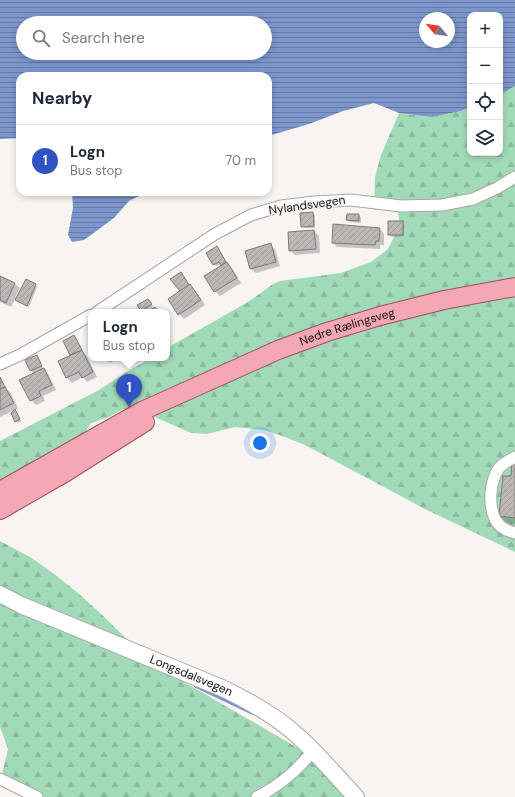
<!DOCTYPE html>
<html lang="en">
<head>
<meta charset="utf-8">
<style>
	body { margin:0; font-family:"DM Sans",sans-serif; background:#f6f6f7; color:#1f2937 }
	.controls { position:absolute; right:12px; top:12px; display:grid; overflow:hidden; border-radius:8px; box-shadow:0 2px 6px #0003 }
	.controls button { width:36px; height:36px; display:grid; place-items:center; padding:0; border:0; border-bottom:1px solid #e0e1e3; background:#fff; color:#1f2937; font:20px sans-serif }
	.compass { position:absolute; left:419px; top:12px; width:36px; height:36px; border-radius:50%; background:#fff; box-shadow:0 2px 6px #0003; rotate:299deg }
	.you { position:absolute; left:260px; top:443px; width:14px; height:14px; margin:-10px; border:3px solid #fff; border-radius:50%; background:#1a73e8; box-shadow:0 0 0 6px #1a73e833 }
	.badge { display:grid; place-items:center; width:26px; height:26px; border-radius:50%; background:#3052c2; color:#fff; font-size:13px; font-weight:700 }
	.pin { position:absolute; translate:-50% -33px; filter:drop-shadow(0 1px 2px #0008) }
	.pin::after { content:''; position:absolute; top:21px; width:14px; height:12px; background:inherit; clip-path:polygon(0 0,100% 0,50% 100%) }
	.popup { position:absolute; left:88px; top:309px; width:82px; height:52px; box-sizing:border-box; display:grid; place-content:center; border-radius:8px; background:#fff; filter:drop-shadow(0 1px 3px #0005); font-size:13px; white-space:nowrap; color:#747a83 }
	.popup b { font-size:15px; color:#1f2937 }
	.popup::after { content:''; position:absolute; left:50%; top:100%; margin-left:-8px; border:8px solid transparent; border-top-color:#fff }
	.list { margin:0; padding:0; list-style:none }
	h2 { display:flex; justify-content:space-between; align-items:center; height:52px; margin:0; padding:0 16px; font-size:17px }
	h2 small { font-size:13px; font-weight:400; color:#747a83 }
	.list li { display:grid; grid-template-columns:26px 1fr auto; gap:12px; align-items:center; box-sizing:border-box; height:72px; padding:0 16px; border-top:1px solid #e0e1e3 }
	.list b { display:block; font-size:15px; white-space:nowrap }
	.list p { margin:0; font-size:13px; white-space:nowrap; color:#747a83 }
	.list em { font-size:13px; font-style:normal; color:#747a83 }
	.icon { flex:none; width:22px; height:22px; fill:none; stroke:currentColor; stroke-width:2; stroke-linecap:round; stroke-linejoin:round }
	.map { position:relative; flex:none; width:515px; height:797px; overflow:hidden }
	.search { position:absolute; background:#fff; box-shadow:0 2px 6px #0003; left:16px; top:16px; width:256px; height:44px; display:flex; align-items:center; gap:10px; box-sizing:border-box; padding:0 14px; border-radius:22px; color:#747a83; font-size:15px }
	.panel { position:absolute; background:#fff; box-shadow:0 2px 6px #0003; left:16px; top:72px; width:256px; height:124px; border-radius:12px }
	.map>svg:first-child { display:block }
	.forest { fill:url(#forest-firs) }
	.water { fill:url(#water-rules); fill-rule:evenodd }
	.shadow { fill:#0003 }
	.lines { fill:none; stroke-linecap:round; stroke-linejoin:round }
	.stream { stroke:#7c96cc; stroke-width:4 }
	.building { fill:url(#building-hatch); stroke:#7c7977 }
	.street-casing { stroke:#a9a6a4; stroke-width:13 }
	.secondary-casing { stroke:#a9a6a4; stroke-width:18 }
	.primary-casing { stroke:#a04e5d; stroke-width:20 }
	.street { stroke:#fff; stroke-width:11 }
	.secondary { stroke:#fff; stroke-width:16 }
	.primary { stroke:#f4a8b6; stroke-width:18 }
	.labels { text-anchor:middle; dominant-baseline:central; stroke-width:3; stroke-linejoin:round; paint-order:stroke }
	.street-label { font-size:12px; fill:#131211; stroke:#f7f4f2 }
</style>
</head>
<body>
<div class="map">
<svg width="515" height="797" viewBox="0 0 515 797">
	<defs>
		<pattern id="forest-firs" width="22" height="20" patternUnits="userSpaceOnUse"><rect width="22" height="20" fill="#a1dab6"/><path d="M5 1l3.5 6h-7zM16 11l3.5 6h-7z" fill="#8aba9b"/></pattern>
		<pattern id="water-rules" width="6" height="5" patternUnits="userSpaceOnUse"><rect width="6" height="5" fill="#7c96cc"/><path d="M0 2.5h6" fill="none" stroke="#6479a4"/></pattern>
		<pattern id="building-hatch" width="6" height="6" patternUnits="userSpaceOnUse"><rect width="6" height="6" fill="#bbb8b6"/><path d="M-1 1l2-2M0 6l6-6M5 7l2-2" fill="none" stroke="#a09d9b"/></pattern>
	</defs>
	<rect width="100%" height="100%" fill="#f7f4f2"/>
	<g class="forest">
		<path d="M515 86V552L427 510 305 445 282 436 264 430 235 427 207 434 191 433 139 410 123 409 109 417 91 423 77 446 0 513V441L99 390 123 374 151 358H167V348L248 302 273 284 280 281 341 273 371 262 388 249 400 225 398 212 381 209 374 210 375 177 381 155 399 113 432 117 461 111 470 107V153H500V95Z"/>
		<path d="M0 541 30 557 53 573 78 593 100 613 144 656 165 671 322 762 363 797H36L2 774 8 749 0 727Z"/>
	</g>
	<g class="water">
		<path d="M0 0H515V86L500 95V15H470V107L461 111 432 117 399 113 374 103 343 111 309 124 268 136V76H20V138L0 139ZM425 18H449V42H425ZM23 23H265V53H23Z"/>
		<path d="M72 192H147L129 201 114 218 84 240 72 242 68 235 73 208Z"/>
	</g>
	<g class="shadow">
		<path d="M312 213 315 215V228H304L302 226Z"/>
		<path d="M348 215H359L361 218V223L350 222 347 220Z"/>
		<path d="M402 222 404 224V236L392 237 389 234Z"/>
		<path d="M380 229 384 234V245H380V249L337 247 333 242Z"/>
		<path d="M314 231 319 236 320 253 295 255 290 250Z"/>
		<path d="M270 245 275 249 280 266 256 273 251 269 246 252Z"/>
		<path d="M217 248 227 263 232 268 241 283 220 296 215 291 223 266 220 264 216 266 208 253Z"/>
		<path d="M183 275 190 286 195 290 205 305 184 319 179 314Z"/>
		<path d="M0 277 15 284 20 288 15 297 17 298 35 285 37 287 29 307 18 302 15 299 11 307 0 302Z"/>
		<path d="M150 302 153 307 144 312 142 310Z"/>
		<path d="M74 336 82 351 87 356 97 377 87 382 83 377 72 383 67 378 59 362 72 356 64 341Z"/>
		<path d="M36 356 43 368 48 374 56 390 43 396 45 401 36 405 31 400 34 374 31 370Z"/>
		<path d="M105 358H119L110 363Z"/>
		<path d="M0 377 6 388 10 392 18 408 15 410 21 421 18 423 16 421 14 410 0 417Z"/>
		<path d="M515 462V524L507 523 500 516Z"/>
	</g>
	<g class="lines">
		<path class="stream" d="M196 686 253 713"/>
	</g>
	<g class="building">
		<path d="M313 212 314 226 301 227 300 213Z"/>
		<path d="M347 214H359V221L346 220Z"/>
		<rect x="388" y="221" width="15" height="14"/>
		<path d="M333 224 380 228 379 241H376L375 245 332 243Z"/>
		<path d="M314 230 316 249 289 251 288 232Z"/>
		<path d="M271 243 276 262 250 269 245 251Z"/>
		<path d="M217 246 226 262 221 266 219 262 213 265 206 253Z"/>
		<path d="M227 262 237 278 214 292 204 276Z"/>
		<path d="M181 272 189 285 180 291 170 279Z"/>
		<path d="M0 276 15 283 6 303 0 300Z"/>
		<path d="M26 279 36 284 27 306 15 300Z"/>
		<path d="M190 284 201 300 178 315 168 299Z"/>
		<path d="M148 299 152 304 141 311 137 305Z"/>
		<path d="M155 307 158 312H147Z"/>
		<path d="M74 335 82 350 70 355 63 341Z"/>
		<path d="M82 350 93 372 82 378 79 372 66 378 58 361Z"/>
		<path d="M37 355 42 366 30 371 25 360Z"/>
		<path d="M44 368 52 385 39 391 41 396 30 401 19 380Z"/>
		<path d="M0 377 5 387 0 389Z"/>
		<path d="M5 387 14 403 0 410V389Z"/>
		<path d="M15 409 20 419 15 422 11 413Z"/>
		<path d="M512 461H515V518L499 516 503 476H511Z"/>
	</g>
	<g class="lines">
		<g class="street-casing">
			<g id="street">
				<path d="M97 312 215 234 251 215 281 206 314 202 351 200 401 206 442 205 473 199 497 188 515 177"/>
				<path d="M0 364 20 355 91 315"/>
				<path d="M515 457C510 460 503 463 499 468 490 481 488 504 495 519 499 527 507 531 515 533"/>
				<path d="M0 779 37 797"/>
				<path d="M257 797C282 784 295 772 314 750"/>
			</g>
		</g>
		<g class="secondary-casing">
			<g id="secondary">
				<path id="s1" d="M0 594 21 605 222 688C247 700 271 713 292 731 316 751 335 775 356 797"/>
			</g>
		</g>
		<g class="primary-casing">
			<g id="primary">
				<path id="s2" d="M0 491 142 411 278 350 327 332 380 316 444 300 515 287"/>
				<path d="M0 510 66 472 145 422"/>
			</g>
		</g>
		<use href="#street" class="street"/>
		<use href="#secondary" class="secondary"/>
		<use href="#primary" class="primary"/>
	</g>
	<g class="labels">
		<g class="street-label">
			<text transform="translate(307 205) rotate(-8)">Nylandsvegen</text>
			<text stroke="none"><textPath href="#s2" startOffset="385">Nedre Rælingsveg</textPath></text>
			<text stroke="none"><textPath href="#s1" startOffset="208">Longsdalsvegen</textPath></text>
		</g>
	</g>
</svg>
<div class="controls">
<button>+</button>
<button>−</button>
<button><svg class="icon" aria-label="locate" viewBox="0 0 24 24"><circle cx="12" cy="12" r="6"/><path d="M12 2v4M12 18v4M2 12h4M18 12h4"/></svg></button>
<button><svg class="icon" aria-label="layers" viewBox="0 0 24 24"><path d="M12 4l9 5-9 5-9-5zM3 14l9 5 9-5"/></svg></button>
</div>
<svg class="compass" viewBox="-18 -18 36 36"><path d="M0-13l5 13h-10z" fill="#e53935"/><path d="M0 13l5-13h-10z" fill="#747a83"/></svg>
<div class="you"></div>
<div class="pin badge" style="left:129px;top:407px">1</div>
<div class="popup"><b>Logn</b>Bus stop</div>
<div class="search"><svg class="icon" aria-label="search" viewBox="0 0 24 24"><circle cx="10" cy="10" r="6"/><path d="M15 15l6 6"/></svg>Search here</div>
<section class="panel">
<h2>Nearby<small></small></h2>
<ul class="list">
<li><span class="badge">1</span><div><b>Logn</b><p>Bus stop</p></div><em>70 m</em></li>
</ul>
</section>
</div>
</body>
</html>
